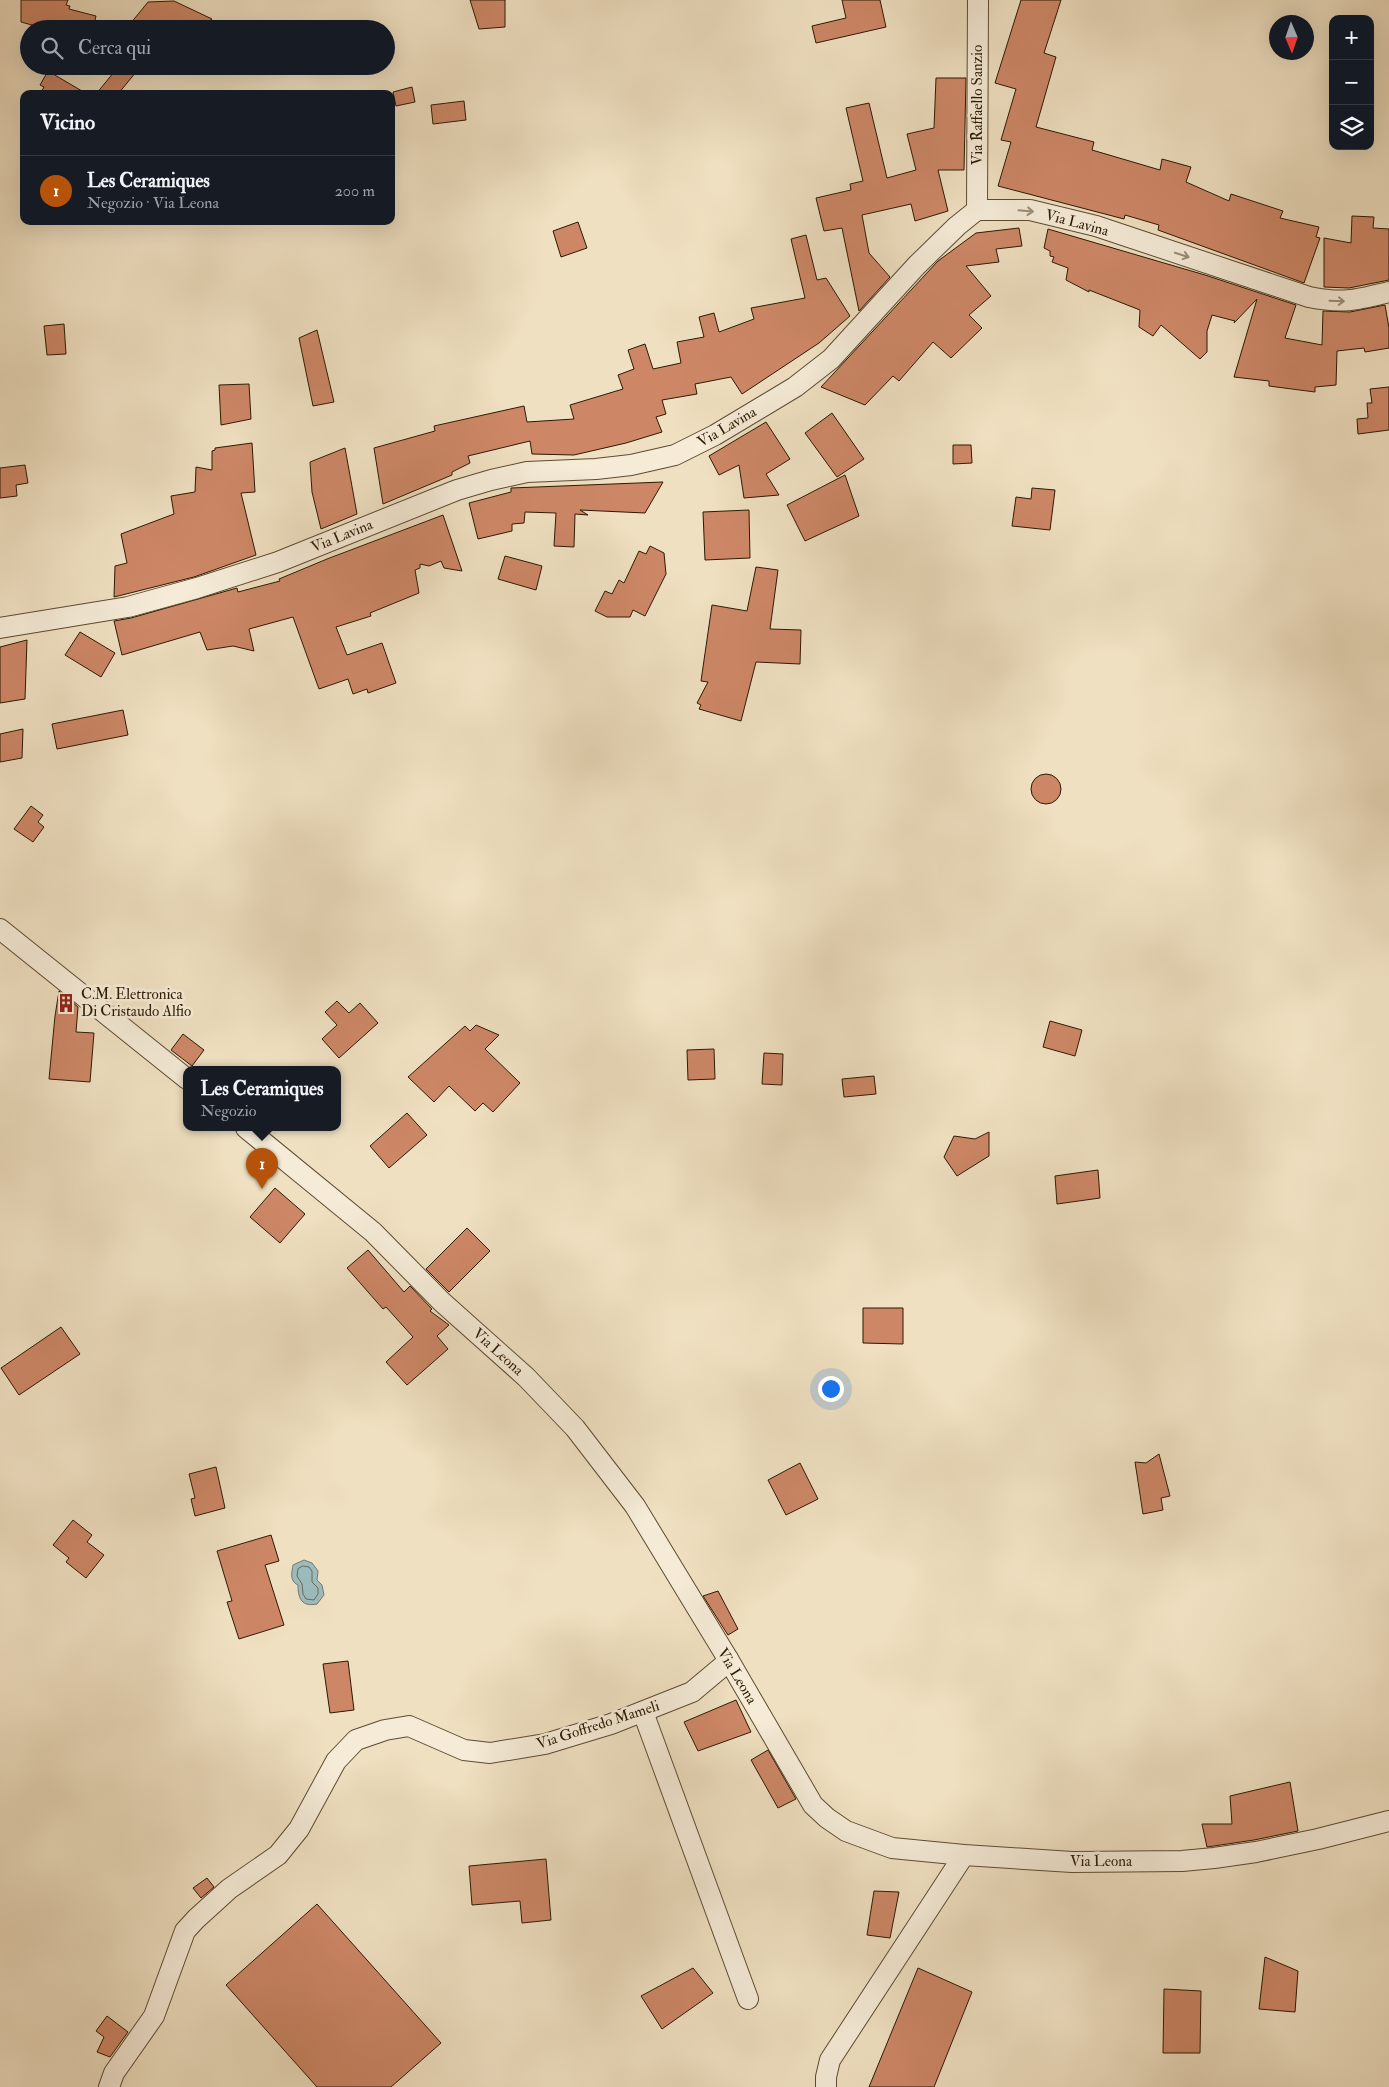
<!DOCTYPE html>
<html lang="it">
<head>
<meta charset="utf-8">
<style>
	body { margin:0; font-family:"IM FELL Double Pica",serif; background:#242831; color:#f1f3f6 }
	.controls { position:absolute; right:15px; top:15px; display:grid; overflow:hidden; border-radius:10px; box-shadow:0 5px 20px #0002 }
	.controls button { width:45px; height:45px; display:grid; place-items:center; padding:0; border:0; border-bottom:1px solid #363941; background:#171b24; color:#f1f3f6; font:25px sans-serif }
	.compass { position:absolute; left:1269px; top:15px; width:45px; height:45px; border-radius:50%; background:#171b24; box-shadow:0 5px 20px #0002; rotate:178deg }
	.you { position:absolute; left:830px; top:1388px; width:18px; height:18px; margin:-12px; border:4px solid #fff; border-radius:50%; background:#1a73e8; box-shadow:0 0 0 8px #1a73e833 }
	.badge { display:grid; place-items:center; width:32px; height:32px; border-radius:50%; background:#b45309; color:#fff; font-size:16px; font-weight:700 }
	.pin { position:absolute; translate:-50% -41px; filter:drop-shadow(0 1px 2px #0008) }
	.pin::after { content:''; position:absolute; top:26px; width:18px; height:15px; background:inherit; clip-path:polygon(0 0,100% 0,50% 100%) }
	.popup { position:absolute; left:183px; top:1066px; width:158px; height:65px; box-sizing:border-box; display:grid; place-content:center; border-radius:10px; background:#171b24; filter:drop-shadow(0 1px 4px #0005); font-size:16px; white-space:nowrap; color:#9ea1a6 }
	.popup b { font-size:19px; color:#f1f3f6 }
	.popup::after { content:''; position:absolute; left:50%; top:100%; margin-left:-10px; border:10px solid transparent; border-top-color:#171b24 }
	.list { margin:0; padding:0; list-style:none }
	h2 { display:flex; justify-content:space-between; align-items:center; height:65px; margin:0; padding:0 20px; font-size:21px }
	h2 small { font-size:16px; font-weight:400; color:#9ea1a6 }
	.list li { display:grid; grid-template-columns:32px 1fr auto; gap:15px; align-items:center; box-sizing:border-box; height:70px; padding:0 20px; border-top:1px solid #363941 }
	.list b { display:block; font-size:19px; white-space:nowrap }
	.list p { margin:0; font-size:16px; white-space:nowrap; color:#9ea1a6 }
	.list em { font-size:16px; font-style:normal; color:#9ea1a6 }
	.icon { flex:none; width:28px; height:28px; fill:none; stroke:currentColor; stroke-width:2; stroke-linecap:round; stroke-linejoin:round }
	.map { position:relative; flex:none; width:1389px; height:2087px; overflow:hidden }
	.search { position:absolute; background:#171b24; box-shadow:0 5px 20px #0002; left:20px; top:20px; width:375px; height:55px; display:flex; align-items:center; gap:12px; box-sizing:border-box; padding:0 18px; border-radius:28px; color:#9ea1a6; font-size:19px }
	.panel { position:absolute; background:#171b24; box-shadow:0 5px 20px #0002; left:20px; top:90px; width:375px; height:135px; border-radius:10px }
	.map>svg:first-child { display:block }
	.water { fill:#9dbbbc; stroke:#707a72 }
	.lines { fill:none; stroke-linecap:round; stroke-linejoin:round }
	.shore { stroke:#646a5f; stroke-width:1 }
	.building { fill:#cd8767; stroke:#2c1902 }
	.minor-casing { stroke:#5d4b32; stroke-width:22 }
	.minor { stroke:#f5ebd7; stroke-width:20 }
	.oneway { stroke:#9b8c77 }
	.labels { text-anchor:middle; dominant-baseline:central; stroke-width:5; stroke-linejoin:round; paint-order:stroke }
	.street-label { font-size:15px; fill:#2c1902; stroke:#f5ebd7 }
	.poi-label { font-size:15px; fill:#2c1902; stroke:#f5ebd7; text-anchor:start }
</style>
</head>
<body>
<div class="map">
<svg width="1389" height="2087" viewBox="0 0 1389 2087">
	<rect width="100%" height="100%" fill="#efe0c1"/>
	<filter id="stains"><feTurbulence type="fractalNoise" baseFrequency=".004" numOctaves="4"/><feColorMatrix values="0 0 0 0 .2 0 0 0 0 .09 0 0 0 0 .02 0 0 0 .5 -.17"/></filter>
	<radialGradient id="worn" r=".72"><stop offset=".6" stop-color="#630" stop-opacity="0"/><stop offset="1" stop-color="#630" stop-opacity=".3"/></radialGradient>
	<path class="water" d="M304 1560 312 1563 318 1571 317 1580 322 1585 324 1595 317 1604C302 1607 298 1599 298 1585 289 1581 292 1572 293 1565Z"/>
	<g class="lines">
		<path class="shore" d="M303 1566 309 1567 312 1571V1582L318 1588V1594L314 1600 306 1599 303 1594 302 1584 297 1576 298 1569Z"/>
	</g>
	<g class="building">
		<path d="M21 0H68L66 5 70 6 69 9 96 16 93 29H46L21 22Z"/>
		<path d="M470 0H505V27L479 29Z"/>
		<path d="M842 0H880L886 27 816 43 812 26 846 18Z"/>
		<path d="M1021 0H1061L1044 53 1056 57 1036 127 1094 142 1092 150 1160 170 1162 159 1191 167 1186 182 1229 201 1231 194 1283 211 1280 218 1319 227 1316 237 1320 238 1304 283 1158 230 1159 225 1125 215 1124 219 998 186 1011 142 1001 140 1016 89 995 83Z"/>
		<path d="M174 1 212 19 199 29H126L148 2Z"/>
		<path d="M119 66H141L118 94H96Z"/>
		<path d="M48 71 87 94H40L44 87 40 85Z"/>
		<path d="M936 78H966L964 170H938L948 211 915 221 911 204 862 215 869 253 890 277 859 311 842 228 824 231 816 198 851 190 850 184 863 181 846 108 869 103 887 178 916 170 907 134 934 128Z"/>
		<path d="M412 87 415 102 396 106 393 92Z"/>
		<path d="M464 101 466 120 433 124 431 105Z"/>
		<path d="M1352 216 1374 217 1373 228 1389 229V280L1349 288 1324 287V238L1351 243Z"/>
		<path d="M578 222 587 248 561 257 553 231Z"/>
		<path d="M1019 228 1022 246 996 249 999 262 966 266 991 296 969 315 982 328 951 358 933 342 899 381 893 376 865 405 821 387 938 261 976 233Z"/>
		<path d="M1048 229 1205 275 1296 305 1285 338 1322 345 1323 311 1350 312 1385 305 1389 328V348L1365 352 1364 348 1337 351 1336 385 1315 387V392L1269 386V381L1234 377 1257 299 1234 323 1235 321 1212 315 1207 331V352L1200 359 1161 325 1153 336 1139 327 1140 310 1089 290V292L1066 280 1068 268 1052 262 1054 257 1050 256V251L1044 248Z"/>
		<path d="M806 235 817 280 826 278 850 316 819 343 742 394 731 377 695 384 697 394 662 400 666 414 656 417 662 432 626 443 574 455 532 454 530 441 468 456 470 463 452 472V475L383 504 374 448 435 431 434 426 524 406 527 422 574 419 570 405 623 389 618 375 634 369 628 350 645 344 653 369 681 363 677 342 704 337 699 317 714 313 719 332 754 319 751 308 805 298 791 239Z"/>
		<path d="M64 324 66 354 47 355 44 326Z"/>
		<path d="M317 330 334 402 313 406 299 338Z"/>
		<path d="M249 384 251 419 221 425 219 385Z"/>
		<path d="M1389 387V430L1358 434 1357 419 1368 418 1367 403H1372L1370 389Z"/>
		<path d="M832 413 864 459 837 477 805 433Z"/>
		<path d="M766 422 790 459 766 474 779 495 744 498 739 465 719 475 709 456Z"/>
		<path d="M252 443 255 492 241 493 256 555 194 577 114 597 115 566 127 563 121 534 174 514 171 496 195 492 196 467 212 470V451L215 450V448Z"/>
		<path d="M953 445H971L972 463 953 464Z"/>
		<path d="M345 448 357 514 321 529 312 492 310 462Z"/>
		<path d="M25 465 28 483 16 485 17 496 0 498V468Z"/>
		<path d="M845 475 859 516 805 541 787 505Z"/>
		<path d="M663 482 645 513 580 510 588 515 575 514 574 547 554 546 556 513 525 512 524 523 512 524V531L478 539 469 503 511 492V488Z"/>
		<path d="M1032 488 1055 490 1050 530 1012 526 1016 497 1031 499Z"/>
		<path d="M749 510 750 558 705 560 703 512Z"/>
		<path d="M443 515 462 571 444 568 441 561 429 566 420 564V568L415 570 419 593 370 613 371 616 336 627 347 655 382 643 396 683 368 693 367 689 353 694 348 679 319 689 293 617 249 629 254 651 233 646 207 650 200 632 122 655 114 621 131 618 237 588 238 592 280 581 279 579 327 559Z"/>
		<path d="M650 546 664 553 666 574 645 616 633 610 630 617H607L595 611 605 591 612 594 619 580 624 583 639 551 646 554Z"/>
		<path d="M505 556 542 566 536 590 498 579Z"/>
		<path d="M756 567 778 570 770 629 801 630 800 664 756 662 741 721 699 709 701 705 697 703 708 682 701 681 712 605 747 611Z"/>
		<path d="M80 632 115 653 101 677 65 655Z"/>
		<path d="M27 640 25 699 0 703V647Z"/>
		<path d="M123 710 128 735 57 749 52 724Z"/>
		<path d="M23 729 22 758 0 762V734Z"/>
		<circle cx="1046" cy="789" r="15"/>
		<path d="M31 806 43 815 38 822 44 827 33 842 14 829Z"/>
		<path d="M59 991 78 1007 76 1032 94 1033 90 1082 49 1079 55 1016Z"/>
		<path d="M337 1001 349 1013 360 1003 378 1023 339 1058 322 1039 337 1025 325 1012Z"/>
		<path d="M1050 1021 1082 1030 1075 1056 1043 1047Z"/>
		<path d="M476 1025 499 1035 485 1049 520 1083 493 1112 483 1103 475 1111 449 1086 434 1102 408 1077 465 1026 470 1031Z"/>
		<path d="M183 1034 204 1050 192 1066 171 1050Z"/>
		<path d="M714 1049 715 1079 688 1080 687 1050Z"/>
		<path d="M764 1053 783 1054 782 1085 762 1084Z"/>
		<path d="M874 1076 876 1094 844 1097 842 1079Z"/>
		<path d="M407 1113 427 1135 389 1168 370 1146Z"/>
		<path d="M989 1132V1156L957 1176 944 1157 954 1136 975 1139Z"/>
		<path d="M1098 1170 1100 1198 1057 1204 1055 1176Z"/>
		<path d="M275 1188 305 1214 280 1243 250 1217Z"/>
		<path d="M467 1228 490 1251 449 1292 426 1269Z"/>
		<path d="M368 1250 404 1292 410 1286 432 1309 430 1311 449 1325 437 1336 448 1349 407 1385 386 1362 413 1337 386 1307 383 1309 347 1268Z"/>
		<path d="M863 1308H903V1344L863 1343Z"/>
		<path d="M61 1327 80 1354 19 1395 1 1368Z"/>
		<path d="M1159 1454 1170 1496 1161 1498 1163 1510 1143 1514 1135 1462 1146 1463Z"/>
		<path d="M800 1463 818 1499 786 1515 768 1480Z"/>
		<path d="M216 1467 225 1508 195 1516 191 1499 195 1498 189 1474Z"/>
		<path d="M73 1520 92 1535 87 1542 104 1555 86 1578 66 1562 69 1558 53 1545Z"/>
		<path d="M271 1535 279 1561 265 1565 284 1625 239 1639 227 1602 232 1601 217 1551Z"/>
		<path d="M718 1591 738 1629 728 1635 703 1596Z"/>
		<path d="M348 1661 354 1710 330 1713 323 1664Z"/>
		<path d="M736 1700 751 1732 698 1751 684 1722Z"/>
		<path d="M768 1750 796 1799 778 1808 751 1760Z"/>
		<path d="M1290 1782 1298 1831 1254 1840 1207 1847 1202 1824H1232L1230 1796Z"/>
		<path d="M546 1859 551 1920 522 1923 520 1901 472 1905 469 1866Z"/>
		<path d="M207 1878 214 1887 201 1898 193 1888Z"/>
		<path d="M874 1891 899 1892 890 1938 867 1935Z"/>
		<path d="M317 1904 441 2043 391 2087H317L226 1985Z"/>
		<path d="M1265 1957 1298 1971 1295 2012 1259 2009Z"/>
		<path d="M693 1968 713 1993 662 2029 641 1996Z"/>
		<path d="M918 1968 972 1992 934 2087H869Z"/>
		<path d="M1164 1989 1201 1991 1200 2053H1163Z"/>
		<path d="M107 2016 128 2032 110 2057 97 2052 104 2037 96 2031Z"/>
	</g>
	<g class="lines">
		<g class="minor-casing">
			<g id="minor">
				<path d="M977 210 978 0"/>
				<path d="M0 628 128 607 197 588 278 562 457 490 491 480 527 472 596 469 631 465 675 455 715 435 795 387 831 359 917 265 957 226 977 210H1030L1096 226 1309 297C1344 304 1356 300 1389 292"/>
				<path d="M0 929 187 1079"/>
				<path d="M246 1128 373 1232 442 1302 526 1377 575 1428 635 1506 728 1659 813 1805 827 1818 846 1831 892 1848 964 1855 1072 1862 1182 1861 1214 1858 1256 1852 1318 1839 1389 1821"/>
				<path d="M643 1712 748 1999"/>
				<path d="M109 2087 114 2073 154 2016 185 1931 196 1919 229 1889 278 1855 299 1829 336 1761 356 1740 385 1730 409 1726 464 1750 490 1753 545 1744 611 1724 692 1692 723 1666 728 1659"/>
				<path d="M826 2087V2077L830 2060 964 1855"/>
			</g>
		</g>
		<use href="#minor" class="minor"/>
	</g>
	<defs><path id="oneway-shaft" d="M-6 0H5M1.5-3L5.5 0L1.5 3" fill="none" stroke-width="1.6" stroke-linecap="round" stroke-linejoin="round" transform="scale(1.25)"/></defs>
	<g class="oneway">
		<use href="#oneway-shaft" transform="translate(1026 211) rotate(5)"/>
		<use href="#oneway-shaft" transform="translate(1182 255) rotate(18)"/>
		<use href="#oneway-shaft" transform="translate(1337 301) rotate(2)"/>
	</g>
	<defs>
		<g id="building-bare" transform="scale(1.5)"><path d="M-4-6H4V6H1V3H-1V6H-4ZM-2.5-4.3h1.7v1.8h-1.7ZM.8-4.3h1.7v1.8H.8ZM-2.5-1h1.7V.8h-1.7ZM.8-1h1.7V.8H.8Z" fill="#8f2418" stroke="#f5ebd7" stroke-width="2.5" paint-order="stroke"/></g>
	</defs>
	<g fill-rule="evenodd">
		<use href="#building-bare" x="66" y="1003"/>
	</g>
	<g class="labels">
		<g class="street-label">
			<text transform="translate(977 105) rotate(-90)">Via Raffaello Sanzio</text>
			<text transform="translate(1077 223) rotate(15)">Via Lavina</text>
			<text transform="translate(727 427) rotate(-30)">Via Lavina</text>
			<text transform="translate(342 536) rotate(-22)">Via Lavina</text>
			<text transform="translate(498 1352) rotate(42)">Via Leona</text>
			<text transform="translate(737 1676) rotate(59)">Via Leona</text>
			<text transform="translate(598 1725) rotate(-18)">Via Goffredo Mameli</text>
			<text x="1101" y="1861">Via Leona</text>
		</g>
		<g class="poi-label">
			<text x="81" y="994">C.M. Elettronica<tspan x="81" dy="17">Di Cristaudo Alfio</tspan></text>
		</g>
	</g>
	<rect width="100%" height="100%" filter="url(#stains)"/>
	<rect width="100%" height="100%" fill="url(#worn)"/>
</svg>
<div class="controls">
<button>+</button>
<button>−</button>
<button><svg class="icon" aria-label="layers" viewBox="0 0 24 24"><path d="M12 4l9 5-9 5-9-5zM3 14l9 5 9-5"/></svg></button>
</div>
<svg class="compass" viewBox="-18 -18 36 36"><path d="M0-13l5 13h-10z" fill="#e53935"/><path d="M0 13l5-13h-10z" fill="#9ea1a6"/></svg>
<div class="you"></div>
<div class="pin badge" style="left:262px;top:1189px">1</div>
<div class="popup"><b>Les Ceramiques</b>Negozio</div>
<div class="search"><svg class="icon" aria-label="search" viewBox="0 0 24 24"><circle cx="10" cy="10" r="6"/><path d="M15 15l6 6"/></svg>Cerca qui</div>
<section class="panel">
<h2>Vicino<small></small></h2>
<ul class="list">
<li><span class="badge">1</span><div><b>Les Ceramiques</b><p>Negozio · Via Leona</p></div><em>200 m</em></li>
</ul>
</section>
</div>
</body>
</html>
